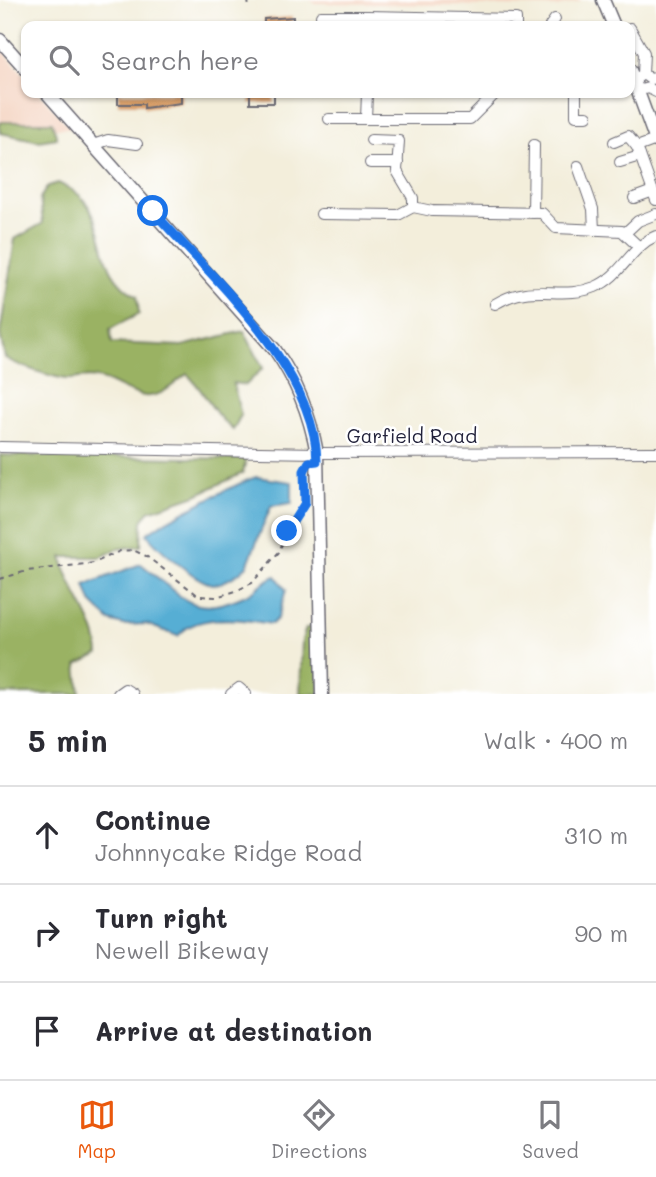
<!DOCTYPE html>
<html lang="en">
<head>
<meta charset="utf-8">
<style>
	body { margin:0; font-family:Mali,sans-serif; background:#f2f2f3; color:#2b2b33 }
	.stop { position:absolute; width:21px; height:21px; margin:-16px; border:5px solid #1a73e8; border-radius:50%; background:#fff }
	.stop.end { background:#1a73e8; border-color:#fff; box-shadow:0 2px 7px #0008 }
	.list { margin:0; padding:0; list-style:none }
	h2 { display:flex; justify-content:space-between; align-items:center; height:91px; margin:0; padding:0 28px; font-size:30px }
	h2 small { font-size:23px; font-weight:400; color:#7c7c81 }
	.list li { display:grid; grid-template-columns:46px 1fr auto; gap:21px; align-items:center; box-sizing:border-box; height:98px; padding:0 28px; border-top:2px solid #e1e1e2 }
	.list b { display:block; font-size:26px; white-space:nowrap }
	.list p { margin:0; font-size:23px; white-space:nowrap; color:#7c7c81 }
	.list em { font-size:23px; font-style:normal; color:#7c7c81 }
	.icon { flex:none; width:38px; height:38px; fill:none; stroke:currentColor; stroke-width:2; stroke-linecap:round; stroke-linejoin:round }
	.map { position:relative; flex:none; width:656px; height:694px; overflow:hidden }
	.search { position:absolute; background:#fff; box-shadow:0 2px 5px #0004; left:21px; right:21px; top:21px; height:77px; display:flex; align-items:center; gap:18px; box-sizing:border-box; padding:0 24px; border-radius:14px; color:#7c7c81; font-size:26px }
	.sheet { height:385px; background:#fff }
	nav { display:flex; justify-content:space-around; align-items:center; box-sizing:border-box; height:98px; border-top:2px solid #e1e1e2; background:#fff; font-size:19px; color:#7c7c81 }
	nav a { display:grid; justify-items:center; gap:4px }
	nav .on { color:#ea580c }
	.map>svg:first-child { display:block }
	.built { fill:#f4d3c0 }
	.forest { fill:#9ab263; stroke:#5e6a4f; stroke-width:2 }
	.water { fill:#57aed4; stroke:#3c6888; stroke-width:2 }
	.building { fill:#d7995f }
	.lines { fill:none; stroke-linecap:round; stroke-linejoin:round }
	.minor-casing { stroke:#6b6973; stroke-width:12 }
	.major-casing { stroke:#6b6973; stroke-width:15 }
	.path { stroke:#6b6973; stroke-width:2; stroke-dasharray:5 5; stroke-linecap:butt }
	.minor { stroke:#fff; stroke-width:10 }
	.major { stroke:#fff; stroke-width:12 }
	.route { stroke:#1a73e8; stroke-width:9 }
	.labels { text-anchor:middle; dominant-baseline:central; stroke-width:5; stroke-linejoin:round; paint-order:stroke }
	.street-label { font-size:19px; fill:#22223b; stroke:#fff }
</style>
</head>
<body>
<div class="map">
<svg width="656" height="694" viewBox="0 0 656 694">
	<rect width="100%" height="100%" fill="#fff"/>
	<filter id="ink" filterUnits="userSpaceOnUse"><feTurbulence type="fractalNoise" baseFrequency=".0143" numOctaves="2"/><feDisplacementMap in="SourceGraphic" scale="14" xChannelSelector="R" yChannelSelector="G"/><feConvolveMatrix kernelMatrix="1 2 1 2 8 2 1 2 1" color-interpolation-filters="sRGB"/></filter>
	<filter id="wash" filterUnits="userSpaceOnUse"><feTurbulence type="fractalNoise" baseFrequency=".00686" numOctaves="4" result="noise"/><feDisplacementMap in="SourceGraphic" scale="28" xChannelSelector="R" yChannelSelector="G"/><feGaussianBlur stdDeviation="1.57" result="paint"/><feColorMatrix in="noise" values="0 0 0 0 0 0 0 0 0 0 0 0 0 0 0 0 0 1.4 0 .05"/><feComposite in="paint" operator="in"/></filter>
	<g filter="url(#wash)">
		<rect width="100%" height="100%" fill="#f3eedb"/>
		<g class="built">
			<path d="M310 0H581V1L556 7 314 3Z"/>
			<path d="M0 47 26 77V93H39L70 128 0 129Z"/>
		</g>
		<g class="forest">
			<path d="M0 122H52L57 138 39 141 0 133Z"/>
			<path d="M58 183C66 187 76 191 82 198 111 229 93 272 137 296L139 314 110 329 112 343 182 346 244 331 263 368 246 385 233 383 241 415 233 430C213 415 205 391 187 374 174 383 162 398 145 396 128 394 114 382 98 378 83 375 76 380 67 379 51 377 19 366 5 358L0 334 15 239 43 223 40 198 48 186Z"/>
			<path d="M0 455 246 459 243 473 196 495 149 511 142 521 141 546 117 549 101 557H62C69 592 97 619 99 654L77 665 80 694H0Z"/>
			<path d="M319 625 320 694H300L302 640 306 628Z"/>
		</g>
		<g class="water">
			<path d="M257 477 292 482V503L271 506 247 566C240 573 224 584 214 584 198 584 156 546 147 534 150 528 245 479 257 477Z"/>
			<path d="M141 564C185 598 191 621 248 594 258 589 264 580 276 576L286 590 278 618 272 624C245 619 196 612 178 636L146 624 123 625 110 621 91 602 85 585Z"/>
		</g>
		<g id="blocks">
			<g class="building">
				<path d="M293 17V26H264V19Z"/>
				<path d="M118 93H181V103L144 108V104H118Z"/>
				<rect x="250" y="93" width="24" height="10"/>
			</g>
		</g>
	</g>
	<g filter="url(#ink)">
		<use href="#blocks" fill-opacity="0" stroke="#6b6973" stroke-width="2"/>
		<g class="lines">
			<g class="minor-casing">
				<g id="minor">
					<path d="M321 16H367"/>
					<path d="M367 26V16L516 19V26"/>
					<path d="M550 26 555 19"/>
					<path d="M630 28 644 53 643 74 630 83"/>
					<path d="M643 74 650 79 656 78"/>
					<path d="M637 91 648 88 656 92"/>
					<path d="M576 93V116H587"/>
					<path d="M329 119H470L496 93"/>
					<path d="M366 119 367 93"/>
					<path d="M656 140 637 147 656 200"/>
					<path d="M614 142 628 136 637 147"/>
					<path d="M93 145 108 140 137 144"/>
					<path d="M620 162 640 156"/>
					<path d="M370 163H398"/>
					<path d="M578 166 593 209 594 230"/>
					<path d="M634 198 653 191"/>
					<path d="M413 207 432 211 542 213 556 228 622 231 638 246"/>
					<path d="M533 213 534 145"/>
					<path d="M321 214 398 215 413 207V198L397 171 399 141 371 140"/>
					<path d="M625 233 638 221 656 214"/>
					<path d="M495 304C532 281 560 301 595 287 622 276 630 247 656 236"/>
					<path d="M0 447 317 453 656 452"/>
					<path d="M118 694 125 689 133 694"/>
					<path d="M231 694 239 688 246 694"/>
				</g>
			</g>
			<g class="major-casing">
				<g id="major">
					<path d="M603 0 614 26"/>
					<path d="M0 40 26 69"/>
					<path d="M630 70 656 141"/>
					<path d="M47 93 275 350C297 381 310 415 317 453L322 694"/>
				</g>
			</g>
			<g class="path">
				<path d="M248 0 249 8"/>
				<path d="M0 579 27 571 94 563 120 551 133 550 146 556 199 596 216 597 236 591 252 583 279 552 287 531 303 508 308 463"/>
			</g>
			<use href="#minor" class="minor"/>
			<use href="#major" class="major"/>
		</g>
	</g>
	<g class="lines" filter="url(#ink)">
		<path class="route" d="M153 211C212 278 315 367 317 461L309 462 304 471 305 503 287 531"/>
	</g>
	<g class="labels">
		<g class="street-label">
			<text x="412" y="435">Garfield Road</text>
		</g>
	</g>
</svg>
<div class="stop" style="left:153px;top:211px"></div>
<div class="stop end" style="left:287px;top:531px"></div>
<div class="search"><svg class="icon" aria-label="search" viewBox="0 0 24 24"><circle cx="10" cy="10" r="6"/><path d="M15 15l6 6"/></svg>Search here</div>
</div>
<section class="sheet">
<h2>5 min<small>Walk · 400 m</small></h2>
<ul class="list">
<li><svg class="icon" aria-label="ahead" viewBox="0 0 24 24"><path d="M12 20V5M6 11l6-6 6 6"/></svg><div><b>Continue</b><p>Johnnycake Ridge Road</p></div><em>310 m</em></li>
<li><svg class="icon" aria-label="right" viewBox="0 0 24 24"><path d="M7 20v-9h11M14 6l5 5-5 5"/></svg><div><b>Turn right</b><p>Newell Bikeway</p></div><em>90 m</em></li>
<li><svg class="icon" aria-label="arrive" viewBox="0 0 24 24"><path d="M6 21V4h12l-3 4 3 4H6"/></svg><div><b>Arrive at destination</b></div></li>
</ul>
</section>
<nav>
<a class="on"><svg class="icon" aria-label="map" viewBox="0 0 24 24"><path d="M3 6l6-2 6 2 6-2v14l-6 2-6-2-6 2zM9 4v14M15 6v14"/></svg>Map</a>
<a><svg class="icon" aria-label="directions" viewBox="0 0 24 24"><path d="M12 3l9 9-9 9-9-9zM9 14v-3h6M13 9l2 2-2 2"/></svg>Directions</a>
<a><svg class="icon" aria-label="saved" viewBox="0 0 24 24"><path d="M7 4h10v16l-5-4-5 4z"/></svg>Saved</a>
</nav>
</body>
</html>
